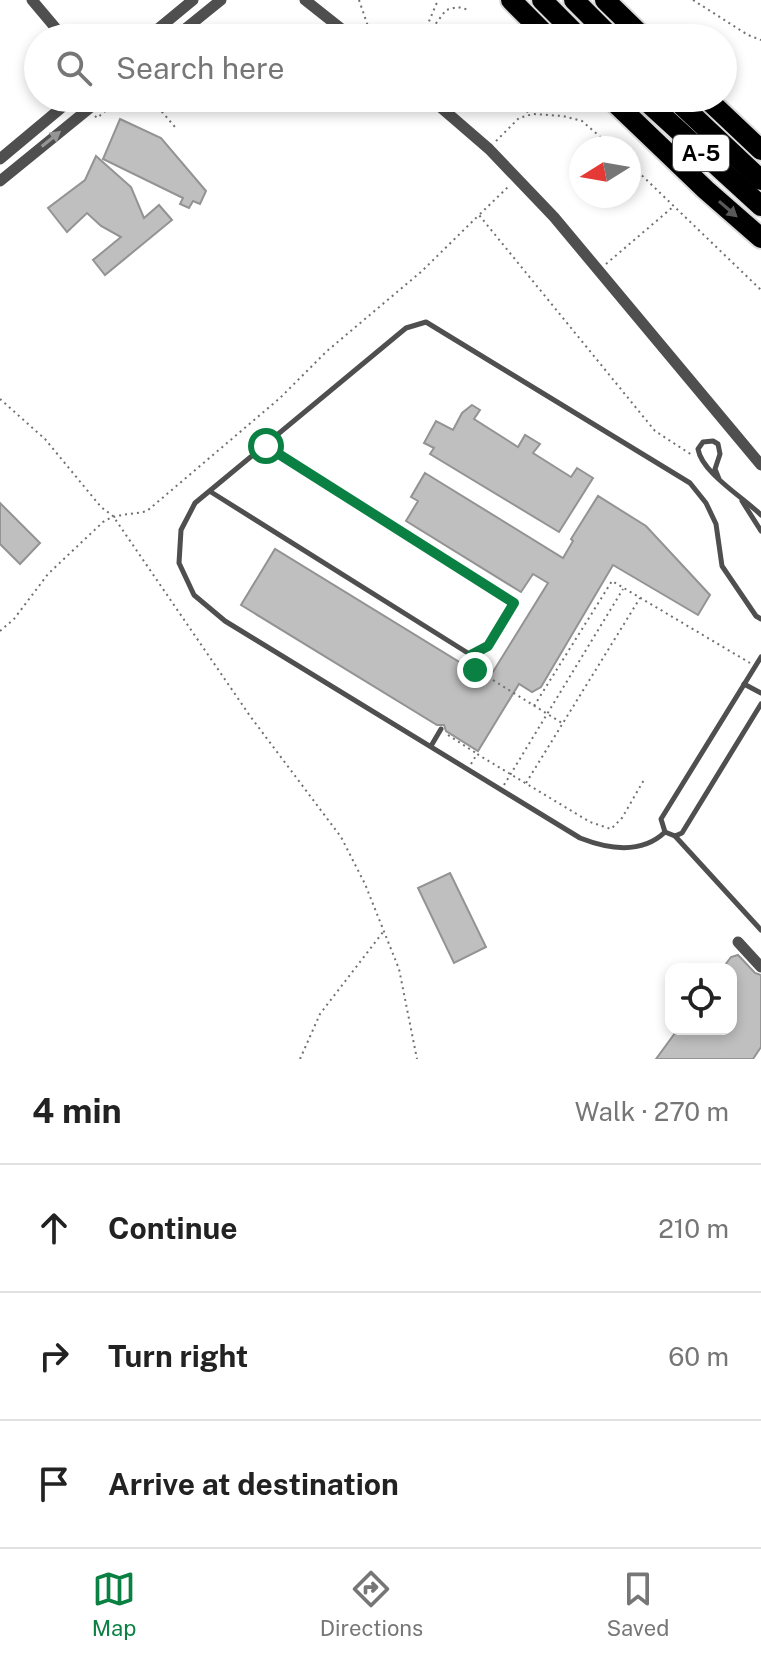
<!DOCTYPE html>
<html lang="en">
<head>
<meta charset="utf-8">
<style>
	body { margin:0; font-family:"Public Sans",sans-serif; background:#f6f6f6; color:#222 }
	.controls { position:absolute; right:24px; bottom:24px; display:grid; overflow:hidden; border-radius:16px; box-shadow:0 4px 12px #0003 }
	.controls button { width:72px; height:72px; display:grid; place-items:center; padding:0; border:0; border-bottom:2px solid #e0e0e0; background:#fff; color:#222; font:40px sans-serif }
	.compass { position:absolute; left:569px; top:136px; width:72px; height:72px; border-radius:50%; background:#fff; box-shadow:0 4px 12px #0003; rotate:259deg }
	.stop { position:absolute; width:24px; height:24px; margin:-18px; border:6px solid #0b8043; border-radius:50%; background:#fff }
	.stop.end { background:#0b8043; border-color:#fff; box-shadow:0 2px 8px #0008 }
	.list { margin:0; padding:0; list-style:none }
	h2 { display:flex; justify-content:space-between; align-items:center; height:104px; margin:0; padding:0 32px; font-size:34px }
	h2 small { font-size:26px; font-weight:400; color:#767676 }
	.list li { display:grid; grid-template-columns:52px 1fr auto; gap:24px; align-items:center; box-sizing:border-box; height:128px; padding:0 32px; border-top:2px solid #e0e0e0 }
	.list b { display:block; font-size:30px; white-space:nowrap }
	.list em { font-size:26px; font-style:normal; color:#767676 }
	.icon { flex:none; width:44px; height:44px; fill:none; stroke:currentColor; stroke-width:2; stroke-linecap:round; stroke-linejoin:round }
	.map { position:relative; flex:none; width:761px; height:1059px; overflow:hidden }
	.search { position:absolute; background:#fff; box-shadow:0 4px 12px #0003; left:24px; right:24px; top:24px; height:88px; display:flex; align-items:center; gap:20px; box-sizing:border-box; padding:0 28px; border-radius:44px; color:#767676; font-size:30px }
	.sheet { height:488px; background:#fff }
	nav { display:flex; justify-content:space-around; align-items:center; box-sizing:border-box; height:112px; border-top:2px solid #e0e0e0; background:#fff; font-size:22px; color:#767676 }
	nav a { display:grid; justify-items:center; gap:4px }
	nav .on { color:#0b8043 }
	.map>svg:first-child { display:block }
	.building { fill:#bfbfbf; stroke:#939393; stroke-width:2 }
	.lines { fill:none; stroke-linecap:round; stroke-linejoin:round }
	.highway-casing { stroke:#dbdbdb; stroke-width:24 }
	.path { stroke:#717171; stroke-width:2; stroke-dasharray:2 4; stroke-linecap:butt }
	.lane { stroke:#4f4f4f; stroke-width:5 }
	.street { stroke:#4f4f4f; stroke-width:11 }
	.highway { stroke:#000; stroke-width:20 }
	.oneway { fill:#959595 }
	.oneway2 { fill:#595959 }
	.route { stroke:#0b8043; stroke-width:10 }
	.labels { text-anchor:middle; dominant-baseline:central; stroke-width:7; stroke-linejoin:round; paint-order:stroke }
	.shield { fill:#fff; stroke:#4c4c4c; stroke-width:2 }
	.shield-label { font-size:22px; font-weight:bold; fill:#000 }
</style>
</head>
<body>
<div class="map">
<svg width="761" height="1059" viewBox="0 0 761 1059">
	<rect width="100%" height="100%" fill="#fff"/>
	<g class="building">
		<path d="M120 119 161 138 206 191 200 204 193 201 189 208 180 204 183 198 103 159Z"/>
		<path d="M96 156 131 187 144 218 159 205 172 220 105 275 93 260 121 237 101 226 87 213 67 232 48 208 85 180Z"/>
		<path d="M472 405 480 410 474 419 518 447 525 435 540 444 533 453 571 477 577 468 593 478 559 532 430 454 434 448 424 443 436 421 453 430 462 413Z"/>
		<path d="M425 473 563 558 573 541 571 539 598 496 646 526 710 595 698 615 613 565 541 687 532 692 519 684 478 751 446 731 444 725H437L241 605 275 549 469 668 472 674H478L488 680 548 583 533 574 521 592 406 521 418 501 411 497Z"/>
		<path d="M0 503 40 543 20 564 0 544Z"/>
		<path d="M450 873 486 947 454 963 418 888Z"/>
		<path d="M738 955 755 973 761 975V1047L753 1059H656L678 1029H731V969H722L731 957Z"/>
	</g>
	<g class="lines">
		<g class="highway-casing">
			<g id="highway">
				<path d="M511 0 549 38"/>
				<path d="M542 0 580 38"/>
				<path d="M574 0 612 38"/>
				<path d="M605 0 644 38"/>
				<path d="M610 98 706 190 761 238"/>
				<path d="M643 98 761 206"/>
				<path d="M674 98 761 180"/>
				<path d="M706 98 761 150"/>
			</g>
		</g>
		<g class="path">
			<path d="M359 0 372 38"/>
			<path d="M693 0 748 35 761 40"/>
			<path d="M422 38 438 0"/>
			<path d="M425 38 446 10 458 7 469 10"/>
			<path d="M487 38 488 36"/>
			<path d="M150 98 175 127"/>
			<path d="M493 98 531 113"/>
			<path d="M95 116 97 118 121 98"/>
			<path d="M496 141 519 118 533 114 563 116 582 121 613 148"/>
			<path d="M629 163 761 290"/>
			<path d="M480 214 509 186"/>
			<path d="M606 264 674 206"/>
			<path d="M0 399 45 439 101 507 113 516 250 716 341 837 365 884 399 969 417 1059"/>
			<path d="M0 631 14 619 48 574 103 522C116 513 132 515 147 511L280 398 327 351 422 271 479 215 655 431 692 455"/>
			<path d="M488 677 562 723"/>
			<path d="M534 706 612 581 750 663"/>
			<path d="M448 735 476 753"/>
			<path d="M471 764 477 754 590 822 611 829 622 818 645 778"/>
			<path d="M526 783 640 598"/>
			<path d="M504 785 623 589"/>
			<path d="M300 1059 320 1014 383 932"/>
		</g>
		<g class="lane">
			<path d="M719 479 715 469 720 454 718 444 713 441 703 442 698 449C702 473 743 497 761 515"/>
			<path d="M211 492 471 655 488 646 514 603 266 446"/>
			<path d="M742 501 761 531"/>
			<path d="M471 655 475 670"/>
			<path d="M761 657 661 819 665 832 675 836 682 833 761 704"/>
			<path d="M744 684 761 693"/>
			<path d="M431 746 441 729"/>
			<path d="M665 832C641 855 608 849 580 838L225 621 194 595 179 563 181 530 195 503 406 328 426 322 690 483 706 503 716 524 722 566 756 616 761 619"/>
			<path d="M675 836 761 930"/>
		</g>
		<g class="street">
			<path d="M32 0 64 38"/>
			<path d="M305 0 353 38"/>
			<path d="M147 38 193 0"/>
			<path d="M174 38 221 0"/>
			<path d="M430 98 489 149 554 217 761 465"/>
			<path d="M0 159 73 98"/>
			<path d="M0 181 102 98"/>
			<path d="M738 942 761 967"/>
		</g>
		<use href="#highway" class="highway"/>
	</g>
	<defs><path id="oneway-solid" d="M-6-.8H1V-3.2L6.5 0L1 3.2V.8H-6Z" transform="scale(2)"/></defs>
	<use class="oneway" href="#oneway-solid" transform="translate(51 139) rotate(-39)"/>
	<use class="oneway2" href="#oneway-solid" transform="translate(728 209) rotate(41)"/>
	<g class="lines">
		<path class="route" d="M266 446 514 603 488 646 471 655 475 670"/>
	</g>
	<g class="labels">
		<rect class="shield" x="673" y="135" width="56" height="36" rx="6"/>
		<g class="shield-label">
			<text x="701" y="153">A-5</text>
		</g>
	</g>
</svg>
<div class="controls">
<button><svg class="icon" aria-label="locate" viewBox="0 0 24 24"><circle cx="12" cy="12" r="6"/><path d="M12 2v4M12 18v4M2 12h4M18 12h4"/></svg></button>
</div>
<svg class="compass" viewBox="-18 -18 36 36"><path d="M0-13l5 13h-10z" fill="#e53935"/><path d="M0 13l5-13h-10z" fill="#767676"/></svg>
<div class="stop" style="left:266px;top:446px"></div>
<div class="stop end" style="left:475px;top:670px"></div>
<div class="search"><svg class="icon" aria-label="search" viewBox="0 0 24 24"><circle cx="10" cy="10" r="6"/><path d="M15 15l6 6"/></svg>Search here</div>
</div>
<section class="sheet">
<h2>4 min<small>Walk · 270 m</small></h2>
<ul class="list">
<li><svg class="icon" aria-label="ahead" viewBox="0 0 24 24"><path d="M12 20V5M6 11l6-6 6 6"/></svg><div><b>Continue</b></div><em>210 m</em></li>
<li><svg class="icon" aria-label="right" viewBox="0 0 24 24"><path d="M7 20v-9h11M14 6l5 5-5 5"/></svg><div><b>Turn right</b></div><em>60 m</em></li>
<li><svg class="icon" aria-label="arrive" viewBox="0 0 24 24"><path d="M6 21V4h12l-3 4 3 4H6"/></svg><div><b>Arrive at destination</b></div></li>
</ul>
</section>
<nav>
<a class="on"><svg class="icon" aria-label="map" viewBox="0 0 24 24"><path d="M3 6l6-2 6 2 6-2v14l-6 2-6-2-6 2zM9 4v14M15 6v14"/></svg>Map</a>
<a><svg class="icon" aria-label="directions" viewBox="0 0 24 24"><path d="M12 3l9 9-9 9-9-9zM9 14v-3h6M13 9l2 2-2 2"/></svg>Directions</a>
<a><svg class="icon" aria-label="saved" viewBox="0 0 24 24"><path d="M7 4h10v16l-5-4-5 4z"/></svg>Saved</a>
</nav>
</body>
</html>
